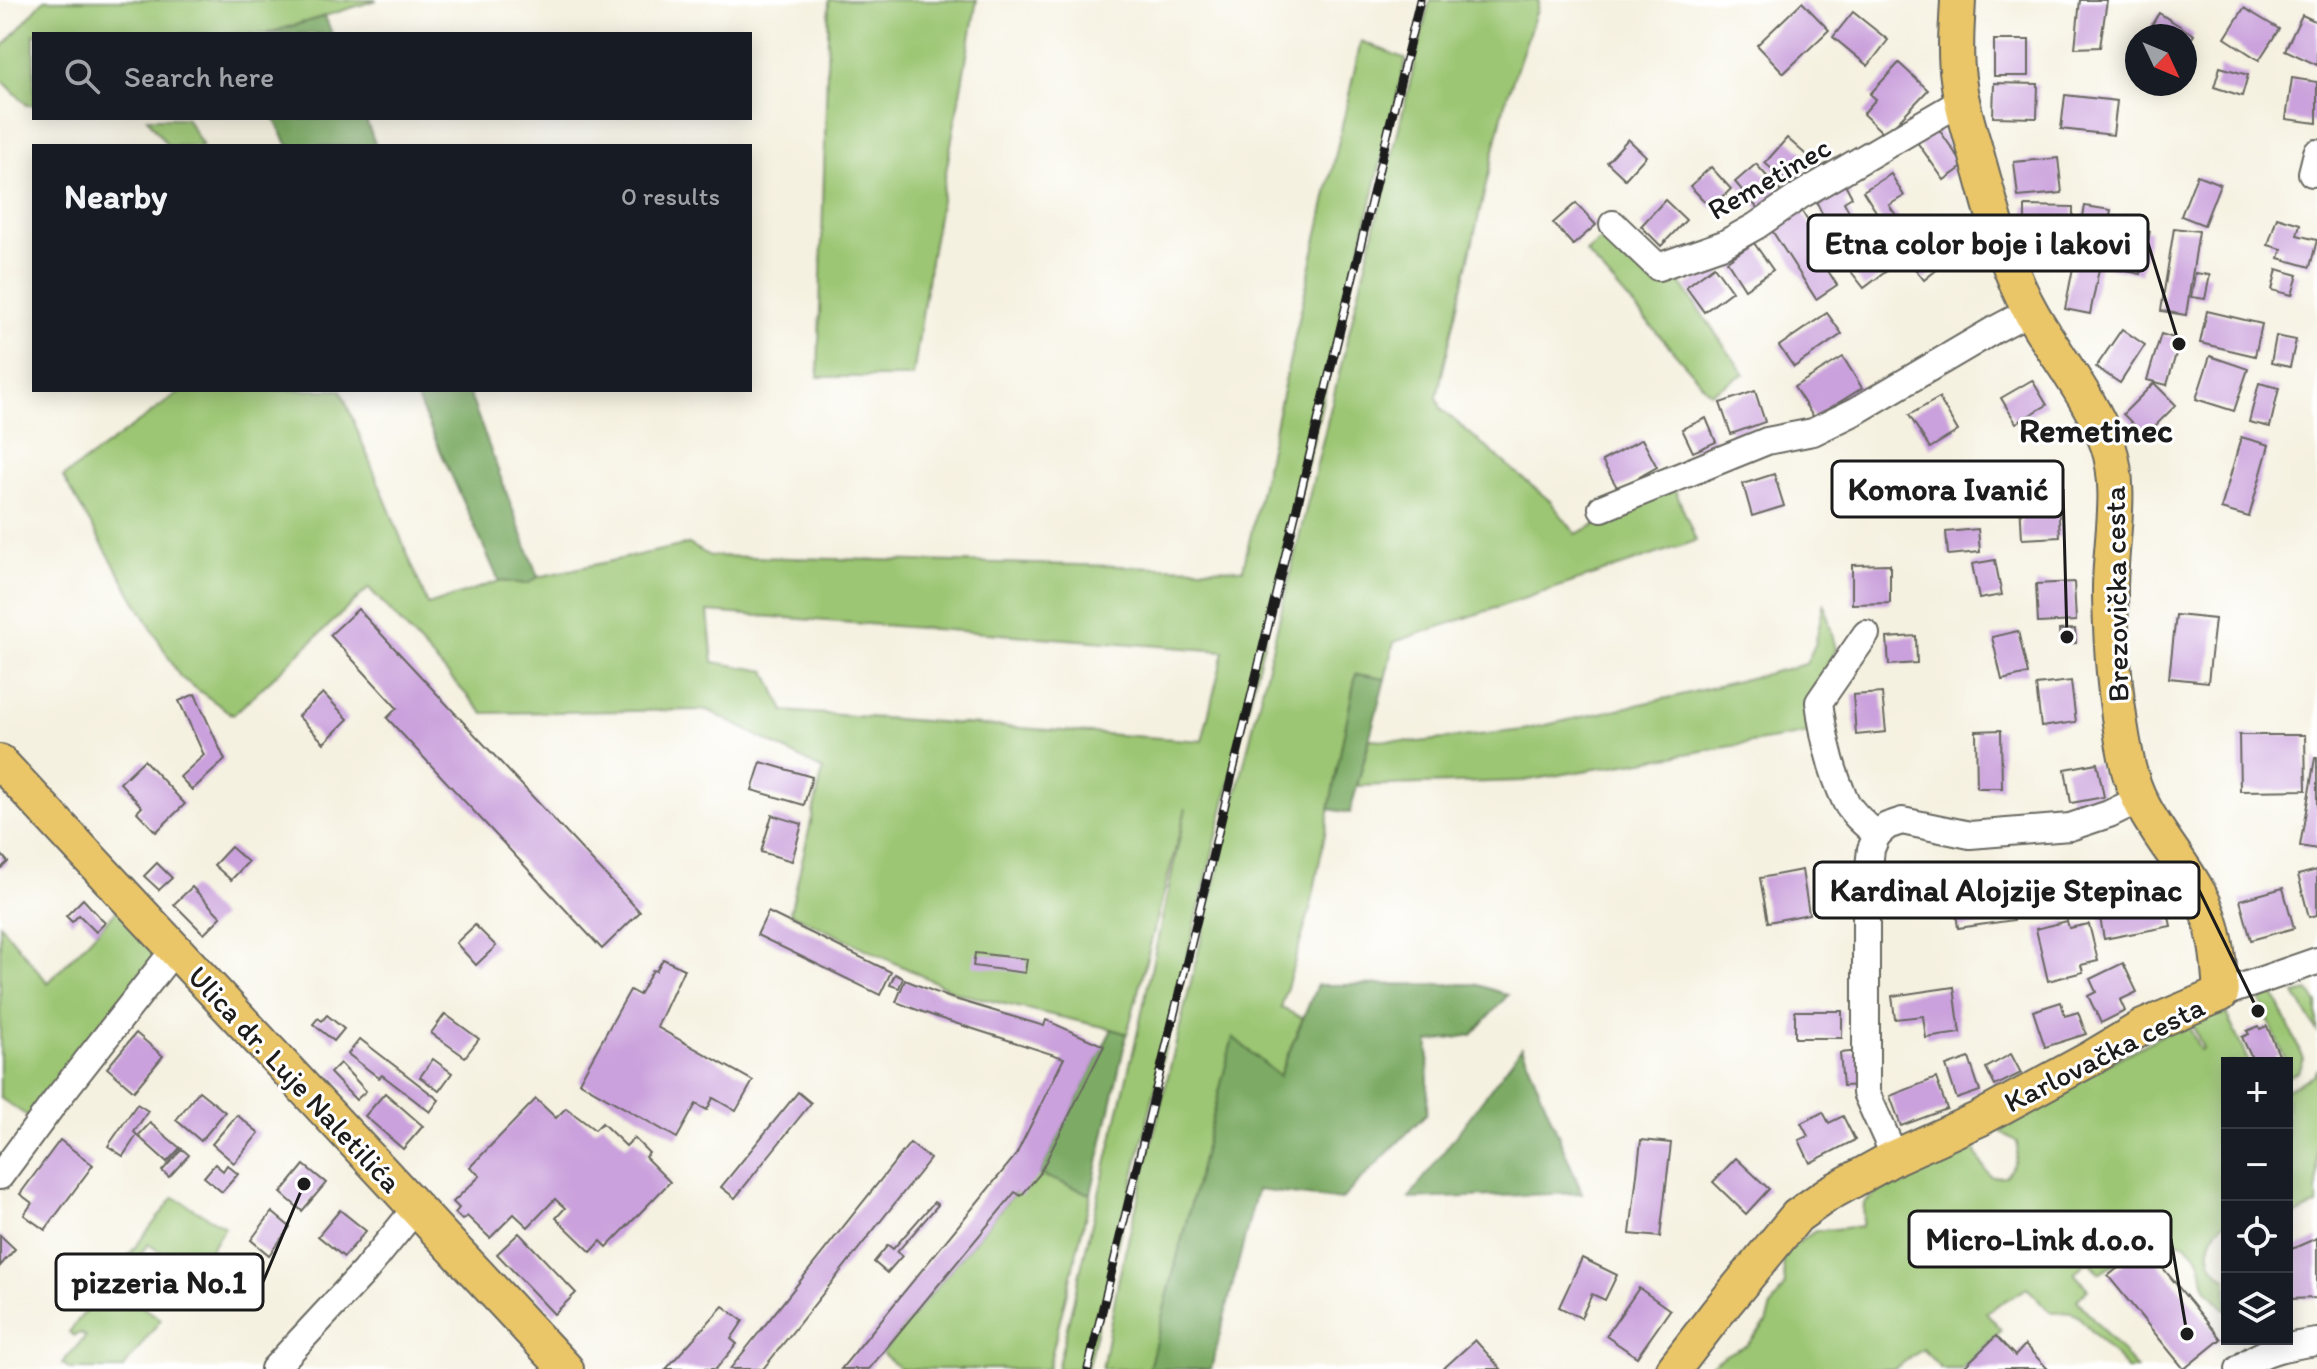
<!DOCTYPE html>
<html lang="en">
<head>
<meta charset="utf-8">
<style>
	body { margin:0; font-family:Itim,sans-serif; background:#242831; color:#f1f3f6 }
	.controls { position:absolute; right:24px; bottom:24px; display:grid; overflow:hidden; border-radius:0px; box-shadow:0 4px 20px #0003 }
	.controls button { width:72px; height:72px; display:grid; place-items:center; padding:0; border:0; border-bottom:2px solid #363941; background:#171b24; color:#f1f3f6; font:40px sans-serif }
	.compass { position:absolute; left:2125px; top:24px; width:72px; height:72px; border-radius:50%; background:#171b24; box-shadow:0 4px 20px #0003; rotate:134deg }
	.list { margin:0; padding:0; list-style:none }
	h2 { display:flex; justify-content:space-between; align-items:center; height:104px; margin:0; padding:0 32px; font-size:34px }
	h2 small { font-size:26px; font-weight:400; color:#9ea1a6 }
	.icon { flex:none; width:44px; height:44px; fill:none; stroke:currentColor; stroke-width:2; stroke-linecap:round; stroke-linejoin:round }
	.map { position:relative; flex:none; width:2317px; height:1369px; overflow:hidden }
	.search { position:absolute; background:#171b24; box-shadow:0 4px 20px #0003; left:32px; top:32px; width:720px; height:88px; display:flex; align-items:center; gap:20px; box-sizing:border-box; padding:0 28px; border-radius:0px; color:#9ea1a6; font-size:30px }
	.panel { position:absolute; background:#171b24; box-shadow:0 4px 20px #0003; left:32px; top:144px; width:720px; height:248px; border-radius:0px }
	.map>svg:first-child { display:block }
	.green { fill:#9cc673; stroke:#5c7148; stroke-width:2; fill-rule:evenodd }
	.forest { fill:#7dab65; stroke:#4c6440; stroke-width:2 }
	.building { fill:#caa1dc }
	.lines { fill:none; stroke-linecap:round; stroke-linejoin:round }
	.minor-casing { stroke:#686761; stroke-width:30 }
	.major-casing { stroke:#686761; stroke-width:38 }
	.minor { stroke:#fff; stroke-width:26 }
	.major { stroke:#ebc669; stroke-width:34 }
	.rail-casing { stroke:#1c1c1c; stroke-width:9 }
	.rail { stroke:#fff; stroke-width:6; stroke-dasharray:18; stroke-linecap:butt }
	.labels { text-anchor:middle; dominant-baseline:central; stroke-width:6; stroke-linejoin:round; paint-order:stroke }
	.street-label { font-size:30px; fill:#1c1c1c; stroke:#fff }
	.quarter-label { font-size:34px; font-weight:bold; fill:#1c1c1c; stroke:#fff }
	.leader { fill:none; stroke:#1c1c1c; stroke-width:3 }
	.callout-dot { fill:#1c1c1c; stroke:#fff; stroke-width:3 }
	.callout { fill:#fff; stroke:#1c1c1c; stroke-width:3 }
	.callout-label { font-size:32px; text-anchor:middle; font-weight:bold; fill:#1c1c1c }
</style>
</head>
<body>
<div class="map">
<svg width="2317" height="1369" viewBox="0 0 2317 1369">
	<rect width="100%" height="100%" fill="#fff"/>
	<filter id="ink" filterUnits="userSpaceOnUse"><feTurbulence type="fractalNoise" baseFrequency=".0125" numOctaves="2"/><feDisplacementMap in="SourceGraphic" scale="16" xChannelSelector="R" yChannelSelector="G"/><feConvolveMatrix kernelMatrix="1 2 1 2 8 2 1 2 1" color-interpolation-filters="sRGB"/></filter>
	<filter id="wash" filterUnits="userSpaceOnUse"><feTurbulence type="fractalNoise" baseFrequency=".006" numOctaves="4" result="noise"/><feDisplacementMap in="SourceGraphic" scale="32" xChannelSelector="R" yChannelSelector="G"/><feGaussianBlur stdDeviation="1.8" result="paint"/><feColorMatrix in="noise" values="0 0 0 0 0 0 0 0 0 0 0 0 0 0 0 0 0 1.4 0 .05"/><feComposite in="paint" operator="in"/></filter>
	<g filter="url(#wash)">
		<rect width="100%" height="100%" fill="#f5f1e0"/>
		<g class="green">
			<path d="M44 0H377L266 34H34V105H27L0 78V50Z"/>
			<path d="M829 0H977L931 255 913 377H818Z"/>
			<path d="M1430 0H1539L1537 10 1505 103 1437 396 1441 409 1550 501 1576 534 1674 487 1696 541 1394 642 1385 679 1356 674 1311 906 1281 1008 1303 1018 1279 1076 1233 1038 1149 1369H1102L1119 1277Z"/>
			<path d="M1361 41 1406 59 1087 1369H1057L1137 1035 1186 808 1127 1034 1112 1029 958 993 790 913 823 770 708 710 483 713 369 588 233 715 180 677 63 477 183 390H341L428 605 499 581 527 584 538 577 689 544 710 556 1243 569ZM708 612 1224 651 1202 741 784 711 766 671 713 662Z"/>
			<path d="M147 118H186L203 146H168Z"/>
			<path d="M1613 230 1673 273 1744 374 1710 393 1586 252Z"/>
			<path d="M1824 602 1836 649 1814 690 1817 732 1523 781 1357 786 1370 739 1418 742 1523 730 1677 696 1806 664 1815 645Z"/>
			<path d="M118 909 157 952 32 1119 0 1098V924L48 983Z"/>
			<path d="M2309 991 2317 1004V1031L2295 994Z"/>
			<path d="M2274 994 2304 1059 2299 1071 2287 1077V1064L2260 1000Z"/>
			<path d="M2219 1009 2221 1015 2226 1013 2249 1063H2227V1221C2204 1236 2204 1264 2227 1279V1311C2220 1304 2211 1296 2206 1287 2202 1279 2203 1270 2200 1262 2191 1239 2165 1234 2147 1248L2144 1246 2099 1273 2088 1261 2074 1273 2088 1289 2077 1300 2137 1369H2127L2078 1316 2070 1312 2052 1313 2027 1288 1986 1312 2002 1330 1962 1369H1941L1923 1349 1894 1369H1705L1725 1355 1747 1345 1766 1323 1771 1307 1785 1285 1783 1263 1788 1250 1815 1231 1862 1226 1864 1203 1882 1189 1898 1173 1966 1141C1980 1148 1977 1165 1992 1177L2005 1176C2015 1165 2019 1157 2017 1142L2001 1132 2000 1121 2187 1022 2200 1050 2203 1049 2191 1021Z"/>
			<path d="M2317 1070V1205L2287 1219V1089L2313 1076Z"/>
			<path d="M1039 1174 1091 1194 1048 1369H900L882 1353 1015 1192Z"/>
			<path d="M174 1197 225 1227 193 1274 148 1244 116 1290 161 1319 123 1369H70L62 1363 86 1336 80 1333 74 1336 69 1332Z"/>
		</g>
		<g class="forest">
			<path d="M325 16 332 34H266Z"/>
			<path d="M274 118H365L376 146H288Z"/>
			<path d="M413 390H468L538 577 527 584 499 581Z"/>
			<path d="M1356 674 1385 679 1350 813 1329 809Z"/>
			<path d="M1475 984 1508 995 1472 1035 1429 1042 1427 1113 1341 1200 1257 1190 1211 1369H1149L1233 1037 1279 1076 1317 985Z"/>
			<path d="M1112 1029 1127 1034 1091 1194 1039 1174Z"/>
			<path d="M1522 1047 1582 1193 1409 1199V1198Z"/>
		</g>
		<g id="blocks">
			<g class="building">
				<path d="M2080 0H2107L2100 47 2075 48Z"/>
				<path d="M1802 2 1829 30 1784 73 1757 45Z"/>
				<path d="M2244 8 2279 29 2259 60 2225 38Z"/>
				<path d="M1853 12 1888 40 1868 66 1833 37Z"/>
				<path d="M2159 13 2194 35 2185 48V36H2145Z"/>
				<path d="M2302 15 2317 22V65L2285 50Z"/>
				<rect x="1994" y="40" width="35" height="36"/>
				<path d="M1899 63 1928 90 1885 135 1863 114 1876 99 1870 94Z"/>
				<path d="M2220 67 2248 75 2242 96 2214 87Z"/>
				<path d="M2292 78 2317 82V123L2286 119Z"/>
				<path d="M1994 83 2038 84 2037 118 1993 117Z"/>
				<path d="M2065 95 2117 101 2113 135 2061 129Z"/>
				<path d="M1938 128 1964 166 1944 180 1917 142Z"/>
				<path d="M1787 138 1812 160 1790 185 1765 163Z"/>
				<path d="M1628 139 1646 156 1625 179 1607 162Z"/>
				<path d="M2058 158 2062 193 2018 197 2014 162Z"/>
				<path d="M1756 164 1781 192 1760 211 1735 182Z"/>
				<path d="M1711 167 1731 189 1711 208 1690 186Z"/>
				<path d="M1891 174 1904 196 1889 205 1902 224 1889 232 1863 191Z"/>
				<path d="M2197 175 2220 184 2204 225 2181 216Z"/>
				<path d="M1844 182 1852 197 1844 202 1854 221 1831 232 1814 197Z"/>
				<path d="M1665 200 1686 220 1661 246 1641 226Z"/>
				<path d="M1576 203 1596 225 1573 245 1553 223Z"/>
				<path d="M2025 206 2073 207V243H2025Z"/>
				<path d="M2085 206 2111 210 2090 314 2065 309Z"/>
				<path d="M1801 210 1821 242 1813 247 1837 285 1816 299 1771 229Z"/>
				<path d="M2277 217 2300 224 2297 235 2317 240 2310 267 2279 258 2282 249 2268 245Z"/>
				<path d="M2111 223 2150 231 2141 274 2102 266Z"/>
				<path d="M2174 228 2199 231 2186 315 2161 311Z"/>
				<path d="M1930 236 1949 260 1924 280 1905 256Z"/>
				<path d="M1886 240 1901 260 1864 288 1849 269Z"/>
				<path d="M1754 243 1773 270 1745 289 1727 261Z"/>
				<path d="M1714 266 1732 291 1704 312 1686 287Z"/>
				<path d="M2277 269 2298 275 2292 295 2272 290Z"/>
				<path d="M2195 273 2210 275 2205 299 2191 297Z"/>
				<path d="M2207 311 2262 324 2255 356 2200 343Z"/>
				<path d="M1827 313 1842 334 1794 367 1779 346Z"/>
				<path d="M2122 329 2145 345 2120 383 2096 367Z"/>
				<path d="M2161 334 2180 340 2167 385 2147 380Z"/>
				<path d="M2276 336 2296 340 2290 367 2271 363Z"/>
				<path d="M2210 356 2248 369 2234 411 2196 399Z"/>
				<path d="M1843 357 1862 388 1814 418 1794 387Z"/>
				<path d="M2032 380 2047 405 2016 423 2001 398Z"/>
				<path d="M2154 383 2176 405 2145 436 2123 414Z"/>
				<path d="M2259 383 2279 388 2270 427 2249 422Z"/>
				<path d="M1755 391 1765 422 1731 434 1720 403Z"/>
				<path d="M1939 398 1958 431 1930 448 1909 415Z"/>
				<path d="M1706 418 1716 442 1693 452 1682 429Z"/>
				<path d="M2241 437 2269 445 2249 517 2221 509Z"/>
				<path d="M1642 439 1657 467 1618 489 1602 461Z"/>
				<path d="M1774 474 1784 506 1752 516 1743 484Z"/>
				<path d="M2058 498 2060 537 2022 539 2020 500Z"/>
				<path d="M1978 529 1980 552 1948 555 1946 532Z"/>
				<path d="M1995 560 2002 595 1979 599 1972 564Z"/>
				<path d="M1890 564V603L1852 604V565Z"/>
				<path d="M2074 582 2076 621 2038 623 2036 584Z"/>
				<path d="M358 609 640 912 602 949 387 718 397 708 330 635Z"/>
				<path d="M2176 615 2215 619 2208 682 2169 678Z"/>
				<path d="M2075 629 2076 643 2060 644 2059 630Z"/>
				<path d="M2018 631 2028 674 2002 680 1992 637Z"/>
				<path d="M1916 636 1917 663 1889 665 1887 638Z"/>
				<path d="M2071 681 2076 722 2041 727 2036 685Z"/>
				<path d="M323 693 348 719 324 743 298 716Z"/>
				<path d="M1882 693 1886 732 1856 735 1853 695Z"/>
				<path d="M195 694 225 760 192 790 180 777 204 755 179 701Z"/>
				<path d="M2001 730 2002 788H1977L1976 731Z"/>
				<path d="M2239 735H2305L2306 790 2240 791Z"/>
				<path d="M2315 758H2317V849L2300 846Z"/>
				<path d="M144 760 185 804 156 832 137 812 142 807 120 783Z"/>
				<path d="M761 762 812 777 804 805 752 790Z"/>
				<path d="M2097 763 2104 797 2071 803 2065 769Z"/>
				<path d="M772 815 802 824 792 861 761 852Z"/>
				<path d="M231 847 248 862 231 880 214 865Z"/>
				<path d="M0 853 8 862 0 869Z"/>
				<path d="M157 863 172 878 159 890 144 876Z"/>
				<path d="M1802 870 1809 914 1768 922 1760 878Z"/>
				<path d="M2317 870V915L2309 917 2298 875Z"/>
				<path d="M2092 874 2094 887 2136 879 2141 908 2166 903 2171 926 2104 939 2098 907 2044 917 2038 884Z"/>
				<path d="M2008 881 2014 920 1958 928 1953 889Z"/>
				<path d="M192 887 221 917 204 934 174 904Z"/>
				<path d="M2283 888 2294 928 2251 940 2240 900Z"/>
				<path d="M83 899 105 923 96 932 79 915 72 922 66 916Z"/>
				<path d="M768 912 891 972 880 995 757 935Z"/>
				<path d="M2067 921 2069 928 2089 924 2098 961 2081 965 2083 972 2048 981 2036 929Z"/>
				<path d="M475 925 496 946 476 965 456 943Z"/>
				<path d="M975 953 1027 959 1025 973 973 966Z"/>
				<path d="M663 959 684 969 657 1027 753 1081 736 1111 713 1098 707 1110 696 1104 677 1138 579 1082 630 990 639 995 653 970 656 971Z"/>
				<path d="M2123 963 2137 992 2120 1000 2125 1011 2101 1023 2088 996 2096 992 2090 979Z"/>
				<path d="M895 974 903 978 899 988 890 985Z"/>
				<path d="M905 980 948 997 1044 1026 1046 1020 1104 1046 1039 1175 1021 1196 1015 1192 869 1369H841L1016 1155 1064 1058 939 1018 896 1002Z"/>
				<path d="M1954 987 1960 1033 1926 1038 1923 1016 1895 1019 1892 996Z"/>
				<path d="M2061 1002 2065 1016 2078 1012 2086 1034 2045 1047 2033 1011Z"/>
				<rect x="1795" y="1011" width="47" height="27"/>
				<path d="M445 1014 479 1039 465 1057 431 1033Z"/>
				<path d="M327 1015 344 1029 334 1041 313 1024 318 1018 322 1021Z"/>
				<path d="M2259 1026 2260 1029 2267 1026 2279 1055 2275 1056 2276 1063H2254L2242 1037 2249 1034 2247 1031Z"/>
				<path d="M136 1033 163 1056 134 1091 107 1068Z"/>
				<path d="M360 1039 439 1100 430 1112 382 1075 379 1078 348 1054Z"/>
				<path d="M1861 1051 1863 1085 1843 1086 1840 1053Z"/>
				<path d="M2011 1054 2021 1073 1995 1086 1986 1068Z"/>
				<path d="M1969 1058 1980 1091 1957 1099 1946 1066Z"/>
				<path d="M433 1059 452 1073 439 1091 420 1077Z"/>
				<path d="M340 1063 366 1091 356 1100 330 1073Z"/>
				<path d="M1936 1078 1947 1109 1901 1126 1890 1096Z"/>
				<path d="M199 1091 225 1112 201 1141 176 1120Z"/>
				<path d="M798 1092 811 1103 735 1198 721 1187Z"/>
				<path d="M385 1093 423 1126 403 1149 365 1116Z"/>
				<path d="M536 1099 556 1118 566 1108 595 1130 602 1123 626 1146 634 1138 649 1153 645 1157 670 1182 607 1247 601 1241 591 1252 556 1218 565 1208 555 1199 528 1227 514 1214 490 1238 467 1216 462 1220 455 1213 459 1208 453 1202 480 1176 470 1167Z"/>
				<path d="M137 1104 148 1111 134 1132 137 1135 123 1156 108 1146Z"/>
				<path d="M1823 1112 1829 1123 1843 1116 1855 1140 1810 1163 1799 1140 1808 1136 1801 1123Z"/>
				<path d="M237 1115 259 1133 234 1163 212 1144Z"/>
				<path d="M150 1123 180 1148 167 1162 138 1136Z"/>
				<path d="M60 1140 93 1165 45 1230 24 1215 32 1203 20 1194Z"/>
				<path d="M1641 1140 1671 1143 1660 1237 1630 1234Z"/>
				<path d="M910 1143 930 1159 763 1369H730Z"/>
				<path d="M182 1149 189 1155 169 1177 162 1171Z"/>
				<path d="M1736 1158 1769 1189 1746 1214 1713 1182Z"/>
				<path d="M215 1164 223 1171 227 1165 238 1174 222 1192 204 1177Z"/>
				<path d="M304 1165 326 1183 302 1211 281 1193Z"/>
				<path d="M934 1202 938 1205 897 1252 902 1256 887 1273 874 1262 888 1245 893 1249Z"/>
				<path d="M340 1210 366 1231 344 1257 318 1236Z"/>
				<path d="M272 1212 290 1227 269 1255 251 1240Z"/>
				<path d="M519 1233 576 1293 554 1314 497 1254Z"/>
				<path d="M0 1235 15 1249 0 1266Z"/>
				<path d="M2317 1238V1298L2288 1299 2287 1251Z"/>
				<path d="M2145 1246 2221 1339 2184 1369 2108 1276Z"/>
				<path d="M1582 1258 1617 1275 1605 1300 1592 1294 1581 1318 1559 1307Z"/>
				<path d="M1639 1288 1670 1310 1637 1357 1606 1336Z"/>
				<path d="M723 1306 743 1321 731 1339 737 1344 716 1369H666Z"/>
				<path d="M1996 1336 2015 1356 2025 1345 2048 1369H1962Z"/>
				<path d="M1475 1340 1501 1369H1443Z"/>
			</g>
		</g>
	</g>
	<g filter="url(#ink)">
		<use href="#blocks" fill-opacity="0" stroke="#686761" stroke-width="2"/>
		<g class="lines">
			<g class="minor-casing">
				<g id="minor">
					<path d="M2312 173 2317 153"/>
					<path d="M1613 224 1658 267 1724 244 1756 226 1801 195 1962 101"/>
					<path d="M1602 508 1767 441 1813 432 1856 411 1994 330 2030 311"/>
					<path d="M1866 634 1819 702C1823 734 1832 773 1846 802 1853 815 1866 825 1877 835L1871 849 1866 893V1093L1895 1157"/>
					<path d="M1877 835 1887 826 1902 821 1970 835 2070 827 2109 814 2138 800"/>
					<path d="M2221 994 2317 961"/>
					<path d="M0 1176 57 1099 175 949"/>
					<path d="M274 1369 364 1272 416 1208"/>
					<path d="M2239 1369C2262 1350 2288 1346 2317 1342"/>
				</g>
			</g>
			<g class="major-casing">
				<g id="major">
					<path d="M0 762 566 1369"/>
					<path d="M1674 1369 1717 1313 1797 1216 1828 1194 1895 1157 1979 1119 2088 1060 2143 1027 2221 994C2219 960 2216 924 2199 894 2173 846 2136 814 2126 757 2115 704 2111 649 2110 595 2109 546 2124 492 2108 445 2092 400 2056 356 2032 314 2005 267 1993 212 1978 160 1971 134 1961 106 1958 78 1954 52 1957 26 1958 0"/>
				</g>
			</g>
			<use href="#minor" class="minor"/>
			<use href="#major" class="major"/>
			<g class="rail-casing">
				<path id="rail" d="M1088 1369 1420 0"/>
			</g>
			<use href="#rail" class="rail"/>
		</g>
	</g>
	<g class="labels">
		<g class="street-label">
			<text transform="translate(1769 178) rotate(-30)">Remetinec</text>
			<text transform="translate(2116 594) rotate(-91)">Brezovička cesta</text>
			<text transform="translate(2104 1054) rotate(-27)">Karlovačka cesta</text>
			<text transform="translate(295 1079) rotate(47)">Ulica dr. Luje Naletilića</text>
		</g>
		<g class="quarter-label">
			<text x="2096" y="430">Remetinec</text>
		</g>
	</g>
	<path class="leader" d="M2179 344L2148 243M2067 637L2063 489M2258 1011L2199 890M2187 1334L2171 1239M304 1184L263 1282"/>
	<g class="callout-dot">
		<circle cx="2179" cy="344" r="8"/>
		<circle cx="2067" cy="637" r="8"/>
		<circle cx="2258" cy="1011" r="8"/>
		<circle cx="2187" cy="1334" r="8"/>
		<circle cx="304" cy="1184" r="8"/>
	</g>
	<g class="callout">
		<rect x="1808" y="215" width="340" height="56" rx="8"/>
		<rect x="1832" y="461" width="231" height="56" rx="8"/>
		<rect x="1814" y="862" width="385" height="56" rx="8"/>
		<rect x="1909" y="1211" width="262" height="56" rx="8"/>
		<rect x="56" y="1254" width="207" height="56" rx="8"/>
	</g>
	<g class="callout-label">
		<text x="1978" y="254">Etna color boje i lakovi</text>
		<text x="1948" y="500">Komora Ivanić</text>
		<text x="2006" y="901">Kardinal Alojzije Stepinac</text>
		<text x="2040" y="1250">Micro-Link d.o.o.</text>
		<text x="159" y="1293">pizzeria No.1</text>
	</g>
</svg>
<div class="controls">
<button>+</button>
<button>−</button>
<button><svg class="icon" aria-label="locate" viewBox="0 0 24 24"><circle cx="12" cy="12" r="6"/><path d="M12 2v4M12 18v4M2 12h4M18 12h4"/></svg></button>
<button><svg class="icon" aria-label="layers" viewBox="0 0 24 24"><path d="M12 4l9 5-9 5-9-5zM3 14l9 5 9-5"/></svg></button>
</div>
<svg class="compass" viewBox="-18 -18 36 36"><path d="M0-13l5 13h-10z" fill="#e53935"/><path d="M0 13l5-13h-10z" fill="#9ea1a6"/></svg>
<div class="search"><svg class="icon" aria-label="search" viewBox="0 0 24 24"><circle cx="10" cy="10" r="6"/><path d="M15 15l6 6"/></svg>Search here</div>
<section class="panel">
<h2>Nearby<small>0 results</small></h2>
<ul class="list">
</ul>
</section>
</div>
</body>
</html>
